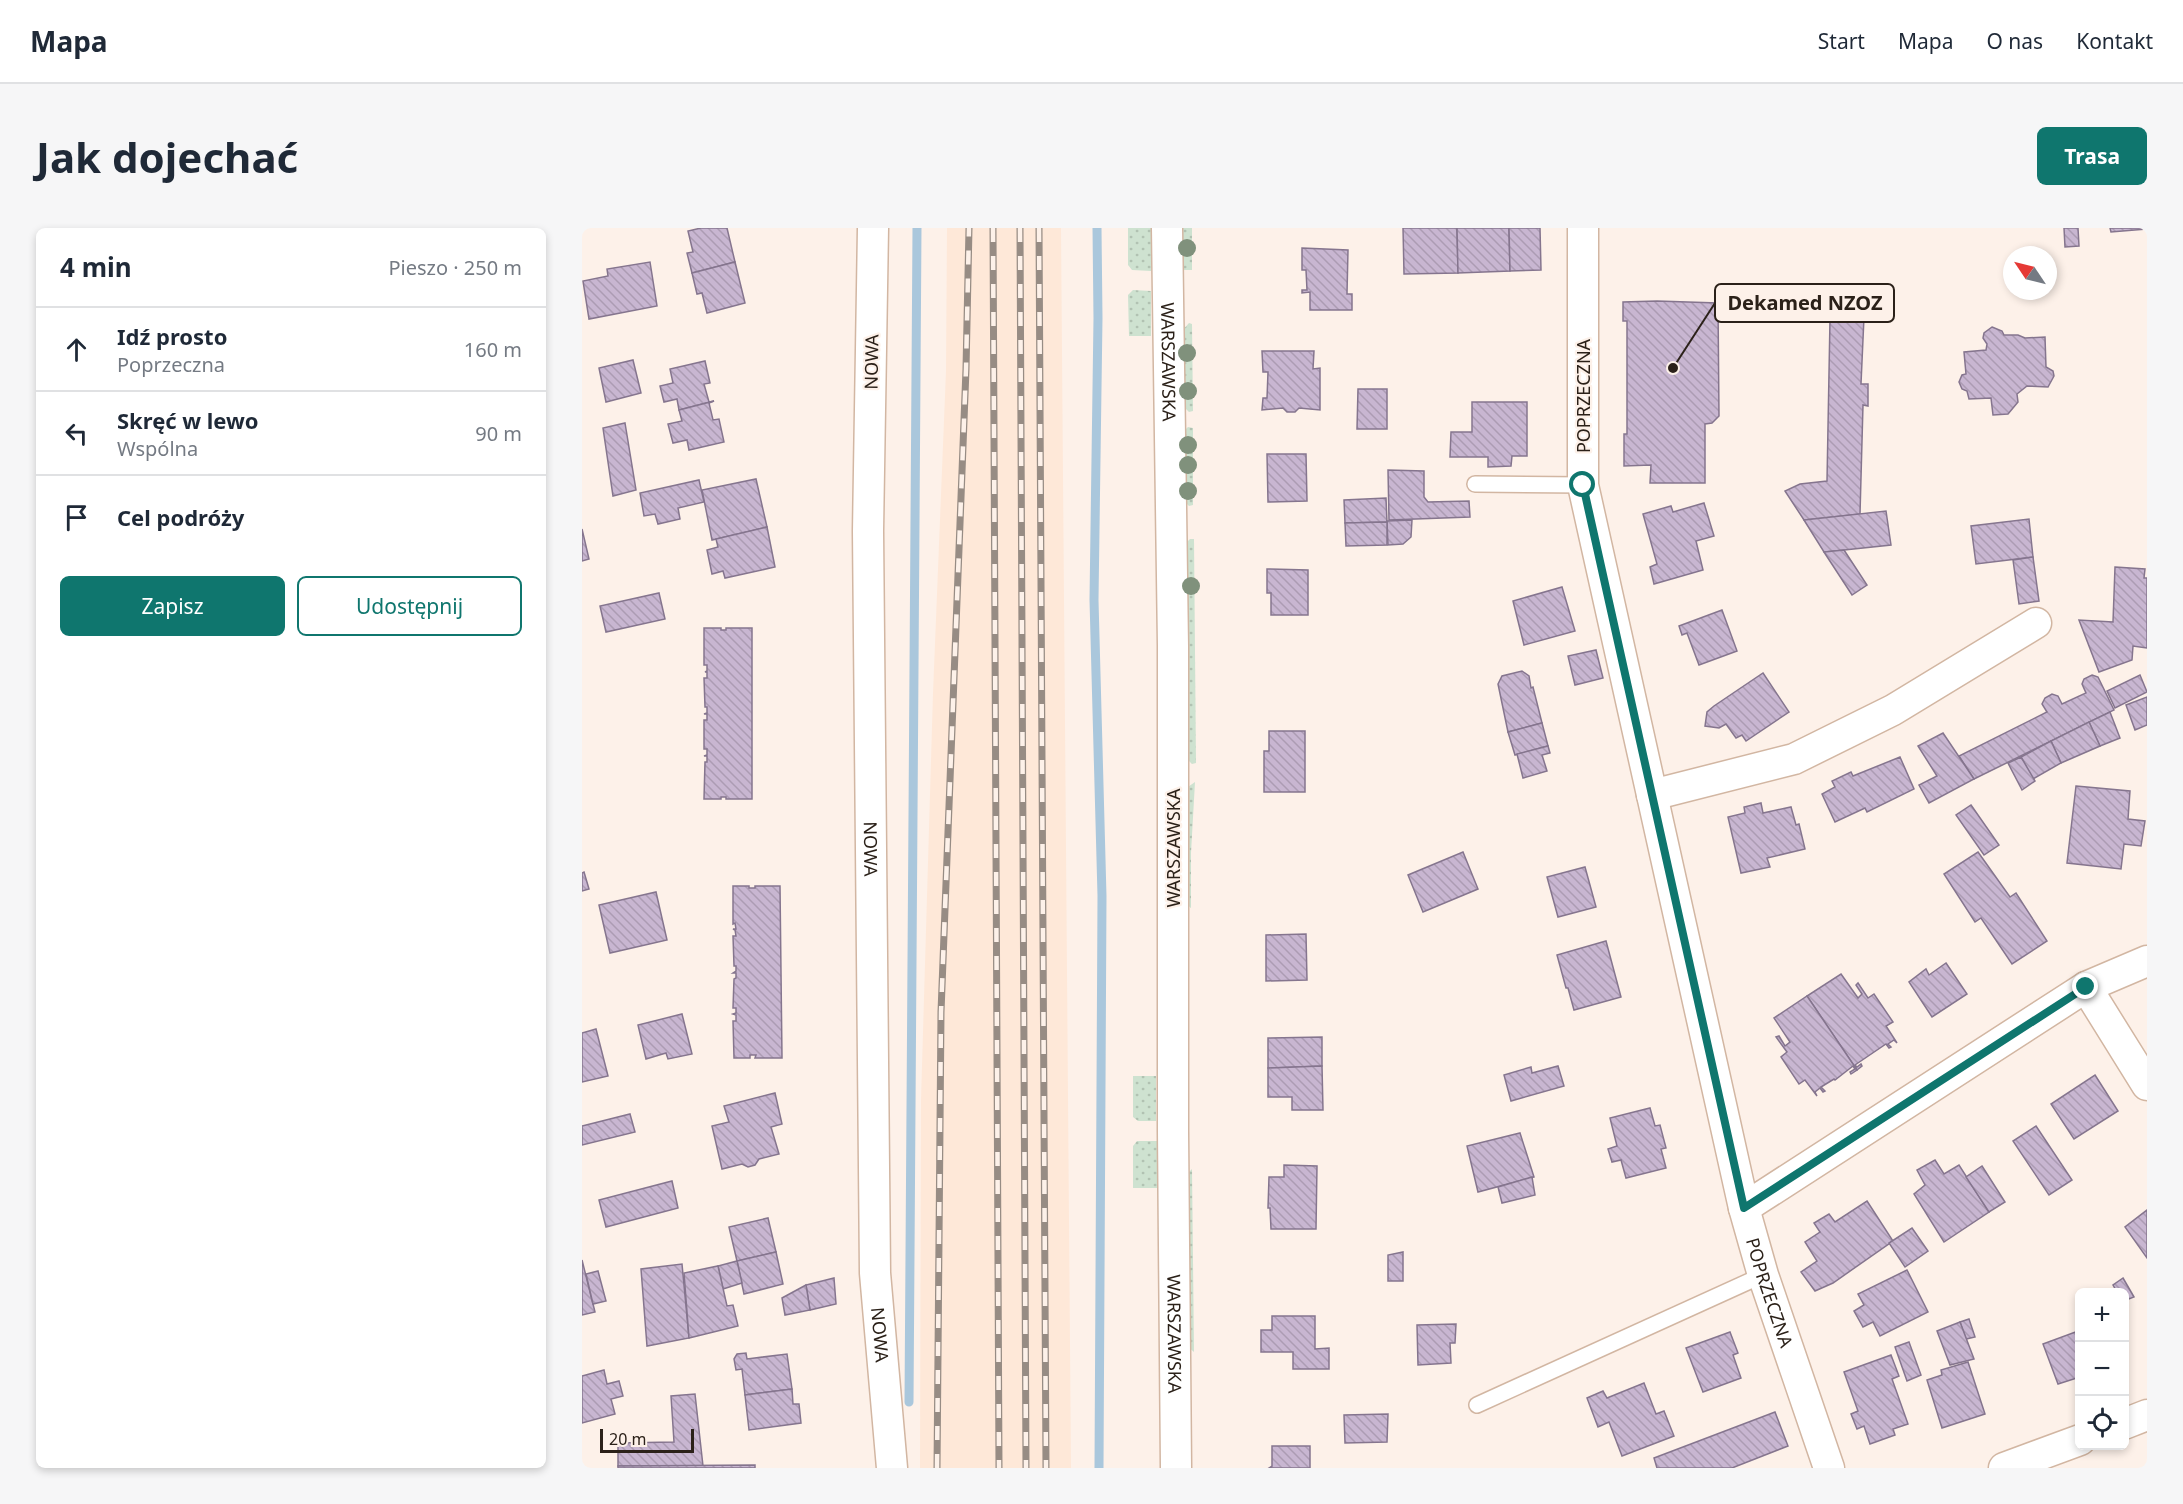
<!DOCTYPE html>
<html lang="pl">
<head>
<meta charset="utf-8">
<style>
	body { margin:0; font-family:"Noto Sans",sans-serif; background:#f6f6f7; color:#1f2937 }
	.controls { position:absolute; right:18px; bottom:18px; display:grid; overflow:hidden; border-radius:9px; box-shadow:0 3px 9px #0003 }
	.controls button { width:54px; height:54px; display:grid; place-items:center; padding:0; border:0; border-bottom:2px solid #e0e1e3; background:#fff; color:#1f2937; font:30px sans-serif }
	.compass { position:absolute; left:1421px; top:18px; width:54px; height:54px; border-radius:50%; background:#fff; box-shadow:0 3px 9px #0003; rotate:305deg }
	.scale { position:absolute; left:18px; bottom:15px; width:94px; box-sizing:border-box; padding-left:6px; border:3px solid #2b2119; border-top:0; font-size:16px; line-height:21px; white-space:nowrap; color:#2b2119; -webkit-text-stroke:4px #fdf1e9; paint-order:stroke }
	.stop { position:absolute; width:18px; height:18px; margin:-14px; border:4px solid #0f766e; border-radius:50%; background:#fff }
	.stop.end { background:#0f766e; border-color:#fff; box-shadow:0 2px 6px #0008 }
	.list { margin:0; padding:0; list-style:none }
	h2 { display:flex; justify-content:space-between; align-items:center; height:78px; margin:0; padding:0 24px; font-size:26px }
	h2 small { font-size:20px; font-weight:400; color:#747a83 }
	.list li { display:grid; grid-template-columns:39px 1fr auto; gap:18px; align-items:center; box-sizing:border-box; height:84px; padding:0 24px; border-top:2px solid #e0e1e3 }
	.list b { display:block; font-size:22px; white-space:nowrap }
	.list p { margin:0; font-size:20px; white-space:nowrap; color:#747a83 }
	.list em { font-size:20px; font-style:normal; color:#747a83 }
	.actions { display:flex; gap:12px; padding:18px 24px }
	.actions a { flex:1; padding:14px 0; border:2px solid #0f766e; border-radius:9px; text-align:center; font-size:21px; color:#0f766e }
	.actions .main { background:#0f766e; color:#fff }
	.icon { flex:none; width:33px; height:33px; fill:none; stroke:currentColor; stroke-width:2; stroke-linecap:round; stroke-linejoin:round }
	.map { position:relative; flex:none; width:1565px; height:1240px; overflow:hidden; border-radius:9px }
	header { display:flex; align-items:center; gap:36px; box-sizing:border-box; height:84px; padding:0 30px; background:#fff; border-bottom:2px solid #e0e1e3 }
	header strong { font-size:28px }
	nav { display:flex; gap:33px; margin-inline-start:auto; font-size:21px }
	.intro { display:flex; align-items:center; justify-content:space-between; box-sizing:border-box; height:144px; padding:0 36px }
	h1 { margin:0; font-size:42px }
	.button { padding:15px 27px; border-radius:9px; background:#0f766e; color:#fff; font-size:21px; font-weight:700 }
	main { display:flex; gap:36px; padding:0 36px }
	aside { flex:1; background:#fff; border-radius:9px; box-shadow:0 3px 9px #0003 }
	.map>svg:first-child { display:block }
	.built { fill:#fee8d8 }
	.grass { fill:url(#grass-dots) }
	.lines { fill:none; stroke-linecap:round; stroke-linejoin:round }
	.stream { stroke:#aac7dc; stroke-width:9 }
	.building { fill:url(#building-back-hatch); stroke:#85758e; stroke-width:1.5 }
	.service-casing { stroke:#d2b6a2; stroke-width:18 }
	.minor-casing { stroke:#d2b6a2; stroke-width:33 }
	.service { stroke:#fff; stroke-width:15 }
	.minor { stroke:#fff; stroke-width:30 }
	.rail-casing { stroke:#978c84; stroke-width:7 }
	.rail { stroke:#fdf1e9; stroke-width:4.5; stroke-dasharray:14; stroke-linecap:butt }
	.tree { fill:#80917c }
	.route { stroke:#0f766e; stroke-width:8 }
	.labels { text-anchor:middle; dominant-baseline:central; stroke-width:4.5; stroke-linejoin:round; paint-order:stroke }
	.street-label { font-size:18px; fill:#2b2119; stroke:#fdf1e9 }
	.leader { fill:none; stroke:#2b2119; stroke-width:2 }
	.callout-dot { fill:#2b2119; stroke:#fdf1e9; stroke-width:2 }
	.callout { fill:#fdf1e9; stroke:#2b2119; stroke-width:2 }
	.callout-label { font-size:20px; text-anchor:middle; font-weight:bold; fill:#2b2119 }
</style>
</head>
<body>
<header>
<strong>Mapa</strong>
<nav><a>Start</a><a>Mapa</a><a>O nas</a><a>Kontakt</a></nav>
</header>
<div class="intro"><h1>Jak dojechać</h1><a class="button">Trasa</a></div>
<main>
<aside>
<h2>4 min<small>Pieszo · 250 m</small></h2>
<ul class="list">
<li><svg class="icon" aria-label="ahead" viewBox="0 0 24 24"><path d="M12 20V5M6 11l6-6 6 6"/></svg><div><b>Idź prosto</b><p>Poprzeczna</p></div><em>160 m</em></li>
<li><svg class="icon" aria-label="left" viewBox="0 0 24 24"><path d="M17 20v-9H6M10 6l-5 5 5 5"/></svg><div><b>Skręć w lewo</b><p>Wspólna</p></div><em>90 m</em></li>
<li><svg class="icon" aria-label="arrive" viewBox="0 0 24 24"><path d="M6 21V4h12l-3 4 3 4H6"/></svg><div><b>Cel podróży</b></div></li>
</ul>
<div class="actions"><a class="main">Zapisz</a><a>Udostępnij</a></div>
</aside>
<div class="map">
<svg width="1565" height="1240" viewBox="0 0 1565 1240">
	<defs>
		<pattern id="grass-dots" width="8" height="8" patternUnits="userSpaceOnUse" patternTransform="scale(1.5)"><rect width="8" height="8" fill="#cee2d0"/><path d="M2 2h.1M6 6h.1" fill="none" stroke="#b1c2b2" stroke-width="1.8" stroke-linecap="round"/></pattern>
		<pattern id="building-back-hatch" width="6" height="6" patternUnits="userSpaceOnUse" patternTransform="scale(1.5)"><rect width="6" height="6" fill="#c8b6d1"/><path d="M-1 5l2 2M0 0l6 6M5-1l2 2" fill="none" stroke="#ac9cb3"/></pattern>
	</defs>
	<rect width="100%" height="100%" fill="#fdf1e9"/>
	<path class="built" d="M365 0H479L489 1240H338L339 872 351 465 364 143Z"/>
	<g class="grass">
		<path d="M546 0H569V43L550 42 546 37Z"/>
		<path d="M600 0H610V42H601Z"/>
		<path d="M551 62 569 63V108H547L546 67Z"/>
		<path d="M607 95 610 96 611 183 607 184 600 177V103Z"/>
		<path d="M606 199 611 200V277L607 278 601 272 600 205Z"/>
		<path d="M608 311H612L614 535 610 536 603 529 601 318Z"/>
		<path d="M613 554 609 625V680L603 675V561Z"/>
		<path d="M551 848H574V893H556L551 889Z"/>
		<path d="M555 913H576V960H551V918Z"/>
		<path d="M610 941 612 1124 606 1119V945Z"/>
	</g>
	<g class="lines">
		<g class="stream">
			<path d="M515 0 516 90 512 372 520 668 517 1240"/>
			<path d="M327 1174 335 0"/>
		</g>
	</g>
	<g class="building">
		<path d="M119 0H145L153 34 110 45 105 25 111 24 106 3Z"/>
		<path d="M821 0H875L876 45 822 46Z"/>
		<path d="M875 0H927L928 43 876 45Z"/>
		<path d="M927 0H958L959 42 928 43Z"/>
		<path d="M1482 0H1496L1497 18 1483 19Z"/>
		<path d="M1528 0H1565V1L1529 4Z"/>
		<path d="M720 20 766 22 765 66H770V82H728V64L720 65V62H725L724 42H720Z"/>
		<path d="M68 34 75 78 7 91 1 53 26 48 25 41Z"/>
		<path d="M153 34 163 75 125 85 120 65 115 66 110 45Z"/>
		<path d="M1075 73 1136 75 1137 188 1130 195 1123 196V255H1068L1069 237 1042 238V206H1045V93H1041V74Z"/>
		<path d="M1272 89H1282L1279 156H1286V178L1281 177 1278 286 1222 292 1203 263 1218 256 1245 253 1248 91 1272 92Z"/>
		<path d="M1410 99 1420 103 1422 107H1436L1443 110 1463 109 1464 139 1471 143 1472 148 1466 159 1445 158 1435 166 1436 174 1426 186 1411 187 1409 170 1387 171 1385 163 1380 161 1377 154 1380 147 1384 146 1382 124 1404 122 1405 116 1401 110 1402 105Z"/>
		<path d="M680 123H732L731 141 738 140V182L717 180 713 184H705L701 180 680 182 681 170H685L686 144H681Z"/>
		<path d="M51 132 59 165 24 174 17 140Z"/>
		<path d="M123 133 128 155 122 156 127 174 132 173 97 182 95 171 82 174 78 158 91 155 88 141Z"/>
		<path d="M776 161H805V201H775Z"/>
		<path d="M132 173 127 175 131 192 137 191 142 214 107 222 105 212 91 215 86 196 100 193 97 182Z"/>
		<path d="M890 174H945V228H930L929 238 906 239V229H868L869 204H890Z"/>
		<path d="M43 195 54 262 31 268 21 200Z"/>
		<path d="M685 226H724L725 273 686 274Z"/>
		<path d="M806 242 842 243V269L846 274 887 273 888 289 807 292Z"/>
		<path d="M174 251 185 299 130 312 120 262Z"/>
		<path d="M117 252 122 274 96 280 98 291 76 296 73 286 62 288 58 265Z"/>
		<path d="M804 270 805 294 763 295 762 272Z"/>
		<path d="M1122 275 1132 308 1114 313 1121 342 1072 356 1068 339 1075 336 1061 286 1089 278 1091 284Z"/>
		<path d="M1304 283 1309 317 1262 322 1242 324 1222 292Z"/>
		<path d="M1447 291 1451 329 1394 336 1389 298Z"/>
		<path d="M830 292 829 309 821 316 806 317 805 293Z"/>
		<path d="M805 294V317L764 318 763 295Z"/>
		<path d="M185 299 193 339 143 350 141 343 130 346 125 322 136 319 134 311Z"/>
		<path d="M0 301 7 331 0 333Z"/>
		<path d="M1262 322 1285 357 1270 367 1242 324Z"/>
		<path d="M1451 329 1457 373 1437 376 1431 332Z"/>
		<path d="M1533 339 1563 341 1562 350H1565V420L1551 418 1550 432 1517 444 1497 392 1531 394Z"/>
		<path d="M685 341 726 342V387H689V365H685Z"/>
		<path d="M980 359 993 403 942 417 931 373Z"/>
		<path d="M77 365 83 391 24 404 18 378Z"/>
		<path d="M1140 382 1155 423 1117 437 1105 405 1100 407 1097 398Z"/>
		<path d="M122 400H139V402H144V400H170V571H144V569H139V571H122L123 534H125V528H122L125 527V521H122V492H125V486H122L125 485V479H123L122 450H125V444H123L125 443V437H122Z"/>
		<path d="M1014 422 1021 450 993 457 986 428Z"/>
		<path d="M940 443 947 448 949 460 951 459 960 495 926 504 916 456 920 448Z"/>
		<path d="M1181 445 1207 484 1164 513 1160 507 1154 510 1144 496 1137 500 1123 498 1125 484 1132 478Z"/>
		<path d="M1510 447 1516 449 1532 482 1392 551 1377 528 1465 484 1460 476 1463 470 1470 466 1476 468 1480 476 1504 465 1500 456 1502 451Z"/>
		<path d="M1558 447 1565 464 1533 480 1525 463Z"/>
		<path d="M1565 469V497L1553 502 1544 477Z"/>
		<path d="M1528 484 1538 510 1518 518 1507 494Z"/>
		<path d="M1507 494 1518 518 1479 535 1469 513Z"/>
		<path d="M960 495 966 518 933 527 926 504Z"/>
		<path d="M687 503H723V564H682V523H687Z"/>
		<path d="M1361 505 1392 551 1347 575 1337 557 1355 548 1336 518Z"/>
		<path d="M1469 513 1479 535 1451 551 1439 529Z"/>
		<path d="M966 518 968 525 960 527 965 543 941 550 935 526Z"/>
		<path d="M1318 529 1332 561 1285 584 1283 580 1253 594 1240 566 1253 559 1250 553 1269 544 1271 548Z"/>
		<path d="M1439 529 1453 553 1440 562 1426 535Z"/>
		<path d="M1494 558 1548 563 1546 591 1563 593 1559 618 1542 616 1539 641 1485 635Z"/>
		<path d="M1179 575 1181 585 1209 579 1214 597 1217 596 1223 621 1185 630 1188 639 1159 645 1146 589 1163 585 1162 579Z"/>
		<path d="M1389 577 1417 617 1402 627 1374 587Z"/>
		<path d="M881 624 896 661 841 684 826 647Z"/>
		<path d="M1396 624 1428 669 1434 665 1465 713 1430 736 1399 690 1393 694 1362 646Z"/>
		<path d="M1003 639 1014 679 976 689 965 649Z"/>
		<path d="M2 644 7 661 0 663V645Z"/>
		<path d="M151 658H167V660H173V658H198L200 830H173L174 827H168V830H152L151 793H154V787L151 786 154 785V780H151L152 751 154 750V745H151L154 743V738H152L151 708H154L153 702 151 701H154L153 695 151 696Z"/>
		<path d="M74 664 85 712 28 725 17 677Z"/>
		<path d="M724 706 725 752 684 753V707Z"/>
		<path d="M1024 713 1039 769 992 782 986 760H984L975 727Z"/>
		<path d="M1364 735 1385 766 1350 789 1327 754 1344 741 1347 747Z"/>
		<path d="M1259 746 1276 770 1280 766 1274 757 1276 755 1286 770 1292 766 1311 794 1304 798 1315 815 1312 812 1306 816 1309 819 1307 820 1304 816 1273 837 1275 839 1279 836 1280 838 1275 842 1225 768Z"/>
		<path d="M1225 768 1275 842 1269 846 1268 844 1273 841 1271 838 1253 852 1252 851 1239 859 1243 863 1241 864 1238 860 1233 864 1235 868 1223 852 1217 856 1199 829 1205 824 1194 809 1197 808 1203 818 1208 814 1192 790Z"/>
		<path d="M100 786 110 826 86 831 84 825 64 831 56 797Z"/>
		<path d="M14 801 26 848 0 854V805Z"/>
		<path d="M740 809V838L686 840V810Z"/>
		<path d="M740 838 741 882H710V869H686V840Z"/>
		<path d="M976 838 982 858 929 873 922 847 949 839 950 845Z"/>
		<path d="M1513 847 1536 883 1492 911 1469 876Z"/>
		<path d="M193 865 200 896 189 899 197 926 177 931 173 937 166 939 160 936 140 941 130 898 147 894 142 878Z"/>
		<path d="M1068 880 1073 898 1078 897 1084 920 1079 921 1084 940 1044 950 1039 932 1030 934 1026 921 1035 918 1028 890Z"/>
		<path d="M48 886 53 904 0 917V898Z"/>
		<path d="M1454 898 1490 952 1467 967 1431 913Z"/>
		<path d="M938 905 952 949 896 964 885 918Z"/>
		<path d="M1353 932 1362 946 1377 937 1407 984 1362 1014 1332 966 1343 957 1335 942Z"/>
		<path d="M702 937 735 938 734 1001H689L688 980H686L687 949H702Z"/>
		<path d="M1400 938 1423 974 1407 984 1384 949Z"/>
		<path d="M950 949 953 967 920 975 916 959Z"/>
		<path d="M90 953 96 980 24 999 17 972Z"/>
		<path d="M1285 973 1311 1013 1251 1055 1233 1063 1219 1044 1235 1033 1223 1014 1238 1004 1232 995 1247 986 1253 994Z"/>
		<path d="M1565 982V1030L1543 999Z"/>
		<path d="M186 990 194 1024 155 1033 147 999Z"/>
		<path d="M1330 1000 1346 1023 1323 1039 1307 1015Z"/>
		<path d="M194 1024 201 1056 162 1066 155 1033Z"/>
		<path d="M821 1024V1053H806V1027Z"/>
		<path d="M0 1032 13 1084 0 1087Z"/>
		<path d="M155 1033 160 1055 141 1061 136 1038Z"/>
		<path d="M100 1036 107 1110 65 1118 59 1041Z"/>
		<path d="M136 1038 145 1078 151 1077 156 1098 107 1110 102 1045Z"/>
		<path d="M1325 1042 1346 1084 1298 1108 1291 1094 1281 1099 1272 1083 1282 1077 1276 1066Z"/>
		<path d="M16 1043 24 1073 11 1076 4 1046Z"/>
		<path d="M252 1050 254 1076 228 1082 224 1057Z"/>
		<path d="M1541 1050 1552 1069 1542 1073V1064H1535L1531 1057Z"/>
		<path d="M224 1057 228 1082 203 1087 200 1070Z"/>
		<path d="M690 1088H733V1121L747 1120V1141H711V1124H679V1102H690Z"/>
		<path d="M1387 1091 1393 1109 1384 1111 1378 1094Z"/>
		<path d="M1378 1094 1392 1131 1368 1137 1355 1103Z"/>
		<path d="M874 1096 873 1115H868L869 1135 836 1137 835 1097Z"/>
		<path d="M1496 1103 1498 1149 1476 1156 1461 1116Z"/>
		<path d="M1148 1104 1156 1125 1151 1127 1159 1150 1121 1164 1104 1120Z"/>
		<path d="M1327 1114 1339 1147 1325 1153 1313 1119Z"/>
		<path d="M164 1125 165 1131 205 1126 210 1161 163 1167 160 1141 154 1142 152 1131 155 1126Z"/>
		<path d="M1309 1127 1317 1148 1310 1151 1326 1196 1311 1201 1313 1207 1288 1216 1282 1198 1275 1201 1269 1186 1276 1183 1262 1144Z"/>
		<path d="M1386 1134 1403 1186 1360 1200 1345 1152 1360 1147 1359 1142Z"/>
		<path d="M22 1142 25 1156 37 1153 41 1168 29 1171 33 1186 0 1195V1148Z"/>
		<path d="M1062 1155 1074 1186 1082 1183 1092 1208 1040 1228 1027 1194 1016 1199 1005 1170 1021 1163 1025 1170Z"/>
		<path d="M210 1161 211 1176H217L219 1195 167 1202 163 1167Z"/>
		<path d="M113 1166 121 1238H36V1215L92 1214 89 1168Z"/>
		<path d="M1193 1184 1206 1218 1150 1240H1075L1072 1230Z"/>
		<path d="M806 1186 805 1214 763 1215 762 1187Z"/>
		<path d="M690 1218H728V1240H687L690 1238Z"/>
		<path d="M173 1237V1240H36V1238Z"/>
	</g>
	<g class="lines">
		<g class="service-casing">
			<g id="service">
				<path d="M893 256 1001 257"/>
				<path d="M895 1177 1181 1047"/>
			</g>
		</g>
		<g class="minor-casing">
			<g id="minor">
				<path id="s1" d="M291 0 286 303 293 1045 310 1240"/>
				<path id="s2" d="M585 0 591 418V904L594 1240"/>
				<path id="s3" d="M1001 0V257L1162 980 1181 1047 1247 1240"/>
				<path d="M1070 567 1212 531 1311 482 1454 395"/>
				<path d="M1504 759 1565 857"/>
				<path d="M1162 980 1504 759 1565 733"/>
				<path d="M1542 1196 1565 1187"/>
				<path d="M1422 1240 1498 1212"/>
			</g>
		</g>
		<use href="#service" class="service"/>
		<use href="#minor" class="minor"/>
		<g class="rail-casing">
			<g id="rail">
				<path d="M411 0 417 1240"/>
				<path d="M438 0 444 1240"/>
				<path d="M457 0 464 1240"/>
				<path d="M355 1240 359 784 384 141 387 0"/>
			</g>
		</g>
		<use href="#rail" class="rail"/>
	</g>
	<g class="tree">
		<circle cx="605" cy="20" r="9"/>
		<circle cx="605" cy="125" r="9"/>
		<circle cx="606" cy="163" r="9"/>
		<circle cx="606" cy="217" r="9"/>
		<circle cx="606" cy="237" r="9"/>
		<circle cx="606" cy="263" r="9"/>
		<circle cx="609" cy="358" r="9"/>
	</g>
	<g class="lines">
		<path class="route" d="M1001 257 1162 980 1504 759"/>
	</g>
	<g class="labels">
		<g class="street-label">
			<text transform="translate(289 134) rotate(-89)">NOWA</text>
			<text stroke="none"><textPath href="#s2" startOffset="134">WARSZAWSKA</textPath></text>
			<text transform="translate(1001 168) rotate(-90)">POPRZECZNA</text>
			<text stroke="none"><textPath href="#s1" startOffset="621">NOWA</textPath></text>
			<text transform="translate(591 620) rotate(-90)">WARSZAWSKA</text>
			<text stroke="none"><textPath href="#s3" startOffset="1086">POPRZECZNA</textPath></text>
			<text stroke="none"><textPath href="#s1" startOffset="1107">NOWA</textPath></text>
			<text stroke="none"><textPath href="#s2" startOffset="1106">WARSZAWSKA</textPath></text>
		</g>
	</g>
	<path class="leader" d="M1091 140L1133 75"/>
	<circle class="callout-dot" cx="1091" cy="140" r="6"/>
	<rect class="callout" x="1133" y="56" width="179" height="38" rx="6"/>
	<g class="callout-label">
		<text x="1223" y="82">Dekamed NZOZ</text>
	</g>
</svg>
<div class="controls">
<button>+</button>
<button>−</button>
<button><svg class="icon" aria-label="locate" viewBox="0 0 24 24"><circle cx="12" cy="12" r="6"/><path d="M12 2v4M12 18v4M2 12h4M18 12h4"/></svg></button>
</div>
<svg class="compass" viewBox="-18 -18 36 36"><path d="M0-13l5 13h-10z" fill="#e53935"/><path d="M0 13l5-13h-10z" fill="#747a83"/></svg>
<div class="scale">20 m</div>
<div class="stop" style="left:1001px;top:257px"></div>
<div class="stop end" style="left:1504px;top:759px"></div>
</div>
</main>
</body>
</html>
